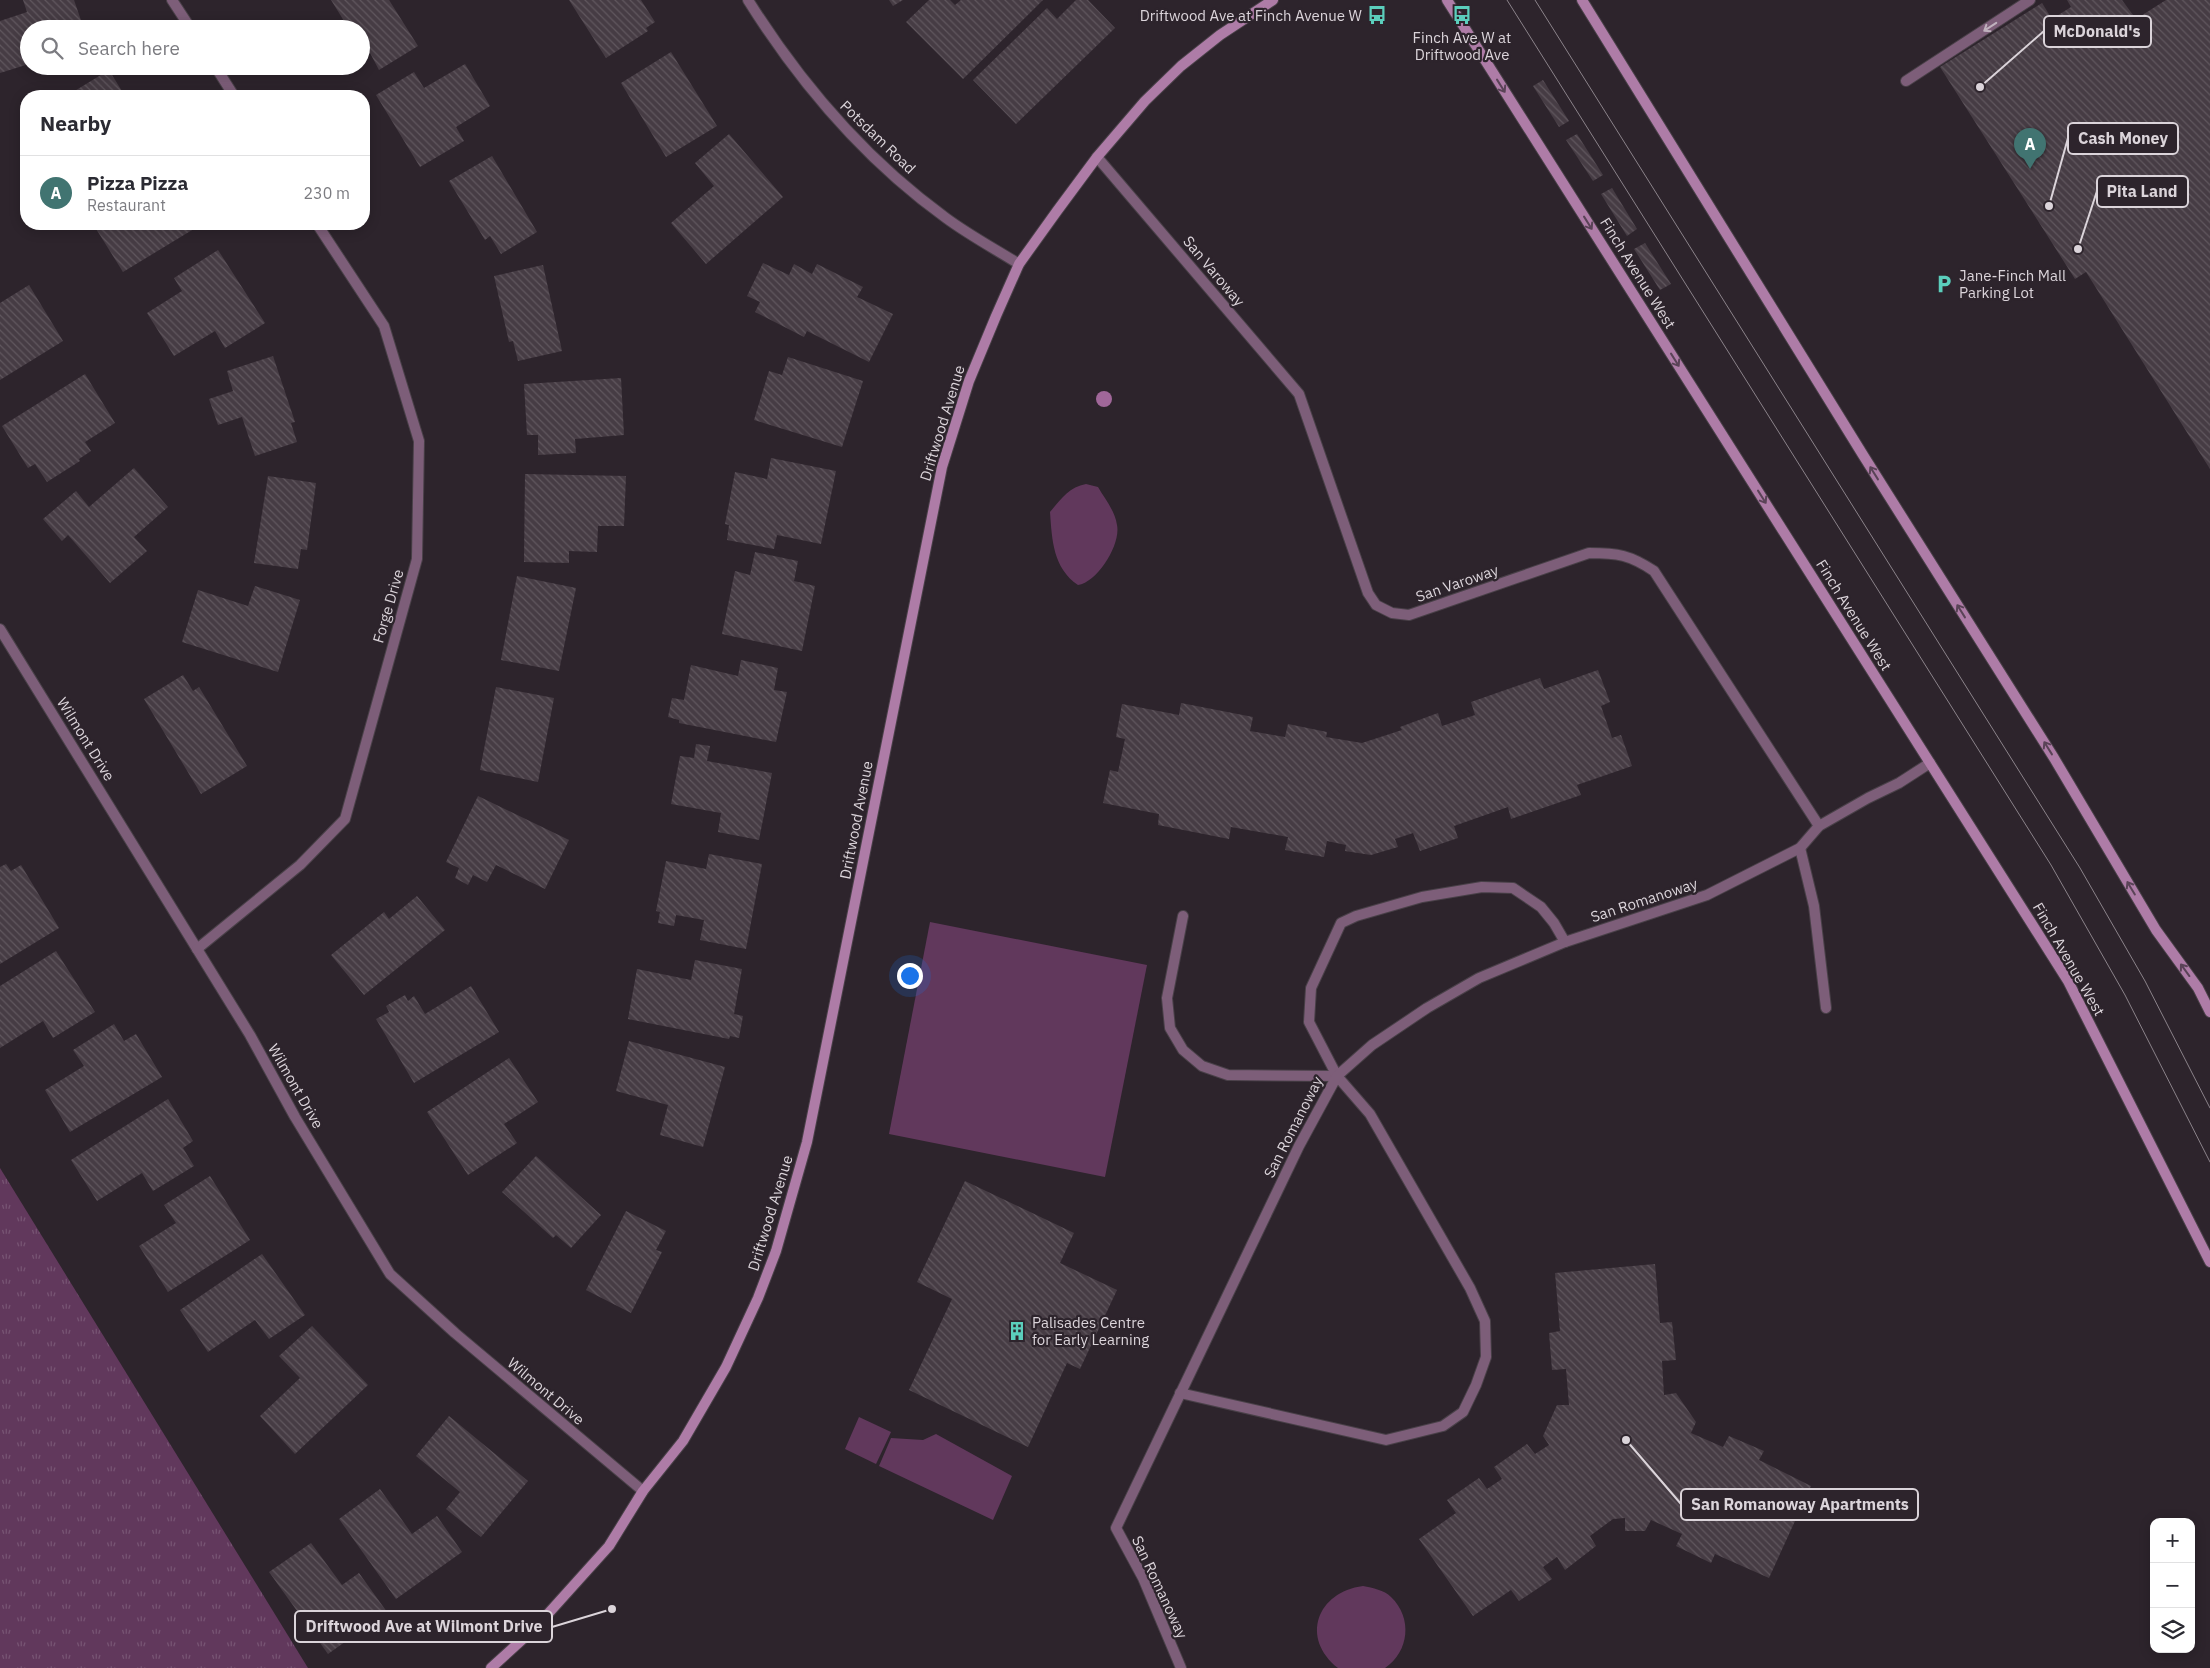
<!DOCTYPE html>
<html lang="en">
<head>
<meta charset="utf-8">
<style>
	body { margin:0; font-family:"IBM Plex Sans",sans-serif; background:#f2f2f3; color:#2b2b33 }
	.controls { position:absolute; right:15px; bottom:15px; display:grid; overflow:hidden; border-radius:10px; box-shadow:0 2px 12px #0003 }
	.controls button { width:45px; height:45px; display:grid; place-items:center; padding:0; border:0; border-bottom:1px solid #e1e1e2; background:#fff; color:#2b2b33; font:25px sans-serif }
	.you { position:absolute; left:909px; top:975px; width:18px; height:18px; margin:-12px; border:4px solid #fff; border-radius:50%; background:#1a73e8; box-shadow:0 0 0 8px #1a73e833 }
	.badge { display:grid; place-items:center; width:32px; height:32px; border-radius:50%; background:#417471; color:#fff; font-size:16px; font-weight:700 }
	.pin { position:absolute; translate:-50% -41px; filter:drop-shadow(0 1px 2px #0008) }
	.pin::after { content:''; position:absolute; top:26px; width:18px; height:15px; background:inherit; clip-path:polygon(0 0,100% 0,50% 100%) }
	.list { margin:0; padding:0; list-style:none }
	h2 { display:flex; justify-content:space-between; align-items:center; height:65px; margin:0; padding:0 20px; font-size:21px }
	h2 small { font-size:16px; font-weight:400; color:#7c7c81 }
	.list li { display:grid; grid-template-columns:32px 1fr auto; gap:15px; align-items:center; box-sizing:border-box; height:75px; padding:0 20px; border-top:1px solid #e1e1e2 }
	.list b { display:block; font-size:19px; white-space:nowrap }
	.list p { margin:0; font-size:16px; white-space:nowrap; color:#7c7c81 }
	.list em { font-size:16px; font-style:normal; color:#7c7c81 }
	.icon { flex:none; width:28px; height:28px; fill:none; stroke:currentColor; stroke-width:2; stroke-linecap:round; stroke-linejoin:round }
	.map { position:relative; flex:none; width:2210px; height:1668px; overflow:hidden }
	.search { position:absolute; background:#fff; box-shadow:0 2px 12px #0003; left:20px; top:20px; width:350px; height:55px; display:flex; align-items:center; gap:12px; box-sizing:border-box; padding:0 18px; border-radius:28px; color:#7c7c81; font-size:19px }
	.panel { position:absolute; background:#fff; box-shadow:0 2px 12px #0003; left:20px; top:90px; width:350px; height:140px; border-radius:20px }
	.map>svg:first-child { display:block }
	.grass { fill:url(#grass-tufts) }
	.park { fill:#61385c }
	.building { fill:url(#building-back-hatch) }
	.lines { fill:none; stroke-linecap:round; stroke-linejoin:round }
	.lane-casing { stroke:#494048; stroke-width:12 }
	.street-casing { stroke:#494048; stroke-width:12 }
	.secondary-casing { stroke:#494048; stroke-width:12 }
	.lane { stroke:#7d5e79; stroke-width:10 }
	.street { stroke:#7d5e79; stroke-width:10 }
	.secondary { stroke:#ae7ca7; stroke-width:10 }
	.tram { stroke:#8b838a; stroke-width:1 }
	.tree { fill:#a06799 }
	.oneway { stroke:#bfb1bd }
	.oneway2 { stroke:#5a4357 }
	.labels { text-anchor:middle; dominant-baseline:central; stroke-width:4.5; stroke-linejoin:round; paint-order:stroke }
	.poi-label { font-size:15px; fill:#dbd4da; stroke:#2d242c; text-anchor:start }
	.street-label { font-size:15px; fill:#dbd4da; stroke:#2d242c }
	.leader { fill:none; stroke:#dbd4da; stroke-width:2 }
	.callout-dot { fill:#dbd4da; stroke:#2d242c; stroke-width:2 }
	.callout { fill:#2d242c; stroke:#dbd4da; stroke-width:2 }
	.callout-label { font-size:16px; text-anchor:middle; font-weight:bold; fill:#dbd4da }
</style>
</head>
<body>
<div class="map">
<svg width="2210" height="1668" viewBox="0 0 2210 1668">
	<defs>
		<pattern id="grass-tufts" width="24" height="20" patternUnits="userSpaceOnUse" patternTransform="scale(1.25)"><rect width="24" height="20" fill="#61385c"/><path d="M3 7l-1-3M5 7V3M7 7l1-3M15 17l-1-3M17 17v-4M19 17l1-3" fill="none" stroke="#775473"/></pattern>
		<pattern id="building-back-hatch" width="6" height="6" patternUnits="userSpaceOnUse" patternTransform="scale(1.25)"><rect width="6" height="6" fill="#463c44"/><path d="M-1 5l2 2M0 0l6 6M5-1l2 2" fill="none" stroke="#60575e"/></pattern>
	</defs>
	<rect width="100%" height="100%" fill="#2d242c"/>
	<path class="grass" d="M0 1168 308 1668H0Z"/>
	<g class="park">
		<path d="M1086 484 1098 487C1105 499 1115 511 1117 525 1121 544 1098 582 1078 585 1053 568 1052 540 1050 512 1061 499 1069 487 1086 484Z"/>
		<path d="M930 922 1147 965 1105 1177 889 1134Z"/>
		<path d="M859 1417 891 1432 876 1464 845 1449Z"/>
		<path d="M936 1434 1012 1476 993 1520 879 1466 891 1438 923 1440Z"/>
		<path d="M1363 1586C1373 1588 1384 1590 1391 1597 1413 1618 1409 1652 1385 1668H1338C1300 1638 1317 1592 1363 1586Z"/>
	</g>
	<g class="building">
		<path d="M23 0H74L84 29H29V64L0 73V21L27 12Z"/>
		<path d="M331 0H389L418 46 379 70 370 53 366 55 361 48V29H349Z"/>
		<path d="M569 0H641L655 22 646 28 648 31 606 58Z"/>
		<path d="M889 0H903L893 6Z"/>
		<path d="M929 0H950L955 5 961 0H1043L963 79 906 22Z"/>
		<path d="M1076 0H1088L1115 28 1016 124 973 80 1047 8 1057 19Z"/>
		<path d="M2067 0H2122L2136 19 2166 0H2210V469L2086 272 2075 279 1940 67 2042 3 2052 19 2071 7Z"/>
		<path d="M671 52 717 126 666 157 621 83Z"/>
		<path d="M465 64 490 106 456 127 464 141 420 167 376 95 414 72 424 88Z"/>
		<path d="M109 70 125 96H60L66 92 68 95Z"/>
		<path d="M1543 80 1569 121 1559 127 1533 86Z"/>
		<path d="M729 134 783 197 706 264 671 223 714 186 695 163Z"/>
		<path d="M1577 134 1603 175 1593 181 1566 140Z"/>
		<path d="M492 156 537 232 501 254 490 236 485 240 449 181Z"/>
		<path d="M1612 188 1637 229 1627 236 1601 194Z"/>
		<path d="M93 224H202L123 272Z"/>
		<path d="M1645 243 1671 284 1660 290 1634 249Z"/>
		<path d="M218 250 265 323 225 348 215 331 174 356 147 313 182 291 174 278Z"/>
		<path d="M763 263 789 275 794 264 812 274 817 264 863 287 857 297 893 314 869 362 807 331 804 337 755 312 760 302 747 296Z"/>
		<path d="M543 265 562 351 518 361 513 341 509 342 494 276Z"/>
		<path d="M29 285 63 341 0 380V303Z"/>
		<path d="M273 356 295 422 291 423 297 442 255 456 242 417 218 425 209 399 233 391 227 371Z"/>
		<path d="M788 357 863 381 842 447 754 420 769 371 782 375Z"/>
		<path d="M85 374 115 423 85 442 91 451 79 459 80 461 47 482 35 464 28 468 2 426Z"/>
		<path d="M621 378 624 435 575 439 576 453 538 455V435H527L524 384Z"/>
		<path d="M771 458 836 471 821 544 777 535 774 549 727 540 729 525 725 524 735 472 767 479Z"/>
		<path d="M134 468 168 507 134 537 147 551 110 583 68 535 62 541 43 519 76 491 89 507Z"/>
		<path d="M525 474 626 476 624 526H598L597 552 569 551V563L524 562Z"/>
		<path d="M268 476 316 483 307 550 301 549 298 569 254 563Z"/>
		<path d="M755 552 798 561 794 581 815 586 802 651 722 634 735 571 750 575Z"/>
		<path d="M517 576 576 588 559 671 501 660Z"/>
		<path d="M255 586 300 600 278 672 182 642 198 590 248 606Z"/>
		<path d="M741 660 778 668 774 690 787 692 776 742 679 723V720L668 717 672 698 684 700 691 665 738 676Z"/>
		<path d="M1598 670 1610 702 1601 706 1612 738 1621 735 1632 766 1577 785 1581 795 1511 819 1508 807 1454 826 1458 838 1420 851 1413 833 1395 839 1398 847 1371 855 1345 851 1346 845 1327 841 1324 857 1285 850 1288 837 1231 827 1229 839 1158 825 1159 814 1103 803 1110 770 1118 772 1125 739 1116 737 1122 704 1179 715 1181 703 1253 717 1250 731 1285 737 1288 724 1327 732 1326 737 1362 743 1402 730 1400 727 1438 713 1442 726 1475 715 1471 702 1540 678 1544 689Z"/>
		<path d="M183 675 193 691 199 687 247 766 201 794 144 699Z"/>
		<path d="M496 687 554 698 538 782 480 770Z"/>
		<path d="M696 744 710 746 707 761 772 773 759 840 718 832 721 813 671 804 680 756 694 758Z"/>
		<path d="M478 796 569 840 545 889 496 865 487 882 473 875 468 885 455 878 459 868 446 862Z"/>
		<path d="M709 854 762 864 746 949 700 940 704 920 676 915 674 926 658 923 660 912 656 911 666 861 706 869Z"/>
		<path d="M6 864 11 871 21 865 59 928 0 964V867Z"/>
		<path d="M417 896 445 930 364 995 331 955 384 912 389 919Z"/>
		<path d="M56 951 95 1012 53 1038 43 1021 0 1048V986Z"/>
		<path d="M695 960 742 969 734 1014 743 1016 739 1038 730 1036 729 1039 628 1019 637 969 691 980Z"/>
		<path d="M471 986 499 1032 414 1083 376 1019 389 1012 386 1006 405 995 408 1001 414 996 425 1014Z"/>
		<path d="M114 1024 124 1041 136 1034 162 1077 70 1132 45 1090 84 1066 73 1050Z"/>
		<path d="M629 1041 725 1067 703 1147 660 1135 668 1105 616 1091Z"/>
		<path d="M509 1058 538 1102 504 1124 517 1143 468 1175 427 1112Z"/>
		<path d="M168 1099 193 1141 183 1148 194 1166 153 1191 142 1173 97 1201 71 1160Z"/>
		<path d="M536 1156 601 1215 571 1248 556 1235 553 1238 502 1192Z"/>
		<path d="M210 1176 250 1240 168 1292 139 1246 176 1223 164 1205Z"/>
		<path d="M965 1181 1074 1233 1060 1263 1117 1290 1080 1369 1067 1363 1028 1447 909 1390 952 1299 917 1282Z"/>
		<path d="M626 1211 666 1231 656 1250 662 1252 631 1313 586 1290Z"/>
		<path d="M262 1254 305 1315 269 1339 255 1320 208 1352 180 1310Z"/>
		<path d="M1655 1264 1660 1323 1672 1322 1676 1360 1662 1361 1664 1395 1676 1393 1696 1422 1691 1433 1723 1447 1729 1436 1764 1451 1759 1460 1811 1486 1769 1578 1715 1554 1711 1563 1676 1546 1682 1534 1651 1520 1645 1531H1625V1518L1613 1519 1590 1536 1596 1546 1565 1570 1557 1557 1543 1567 1552 1579 1519 1601 1511 1590 1473 1616 1419 1539 1456 1513 1447 1500 1479 1478 1487 1489 1502 1479 1494 1467 1527 1444 1535 1454 1549 1445 1543 1436 1557 1405H1569L1566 1369 1552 1370 1549 1333 1560 1331 1555 1273Z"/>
		<path d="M312 1326 368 1385 295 1454 260 1416 300 1378 279 1356Z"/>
		<path d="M449 1416 528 1481 481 1537 446 1509 460 1492 416 1456Z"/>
		<path d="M380 1489 412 1534 437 1516 462 1552 396 1599 339 1519Z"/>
		<path d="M311 1543 342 1585 359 1573 387 1612 328 1654 269 1572Z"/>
	</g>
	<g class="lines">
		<g class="lane-casing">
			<g id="lane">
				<path d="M1906 81 2030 0"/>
				<path d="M1800 848 1814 906 1826 1008"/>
				<path d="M1183 916 1167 998 1170 1028 1183 1050 1202 1066 1228 1075 1337 1076"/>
				<path d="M1180 1393 1386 1440 1443 1426 1463 1412 1476 1385 1486 1357 1485 1321 1470 1288 1370 1114 1337 1076 1309 1022 1311 988 1341 923 1356 916 1422 897 1482 887 1513 888 1541 907 1554 923 1565 942"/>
			</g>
		</g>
		<g class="street-casing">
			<g id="street">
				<path d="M172 0 191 29"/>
				<path d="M748 0C800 83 866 160 946 218 969 235 995 249 1019 264"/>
				<path d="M215 66 234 96"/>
				<path d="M1097 157 1299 394 1368 593 1376 605 1392 613 1409 615 1589 553C1618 553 1630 555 1654 571L1819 826"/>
				<path d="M0 629 250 1035 295 1117 390 1274 455 1333 643 1491"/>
				<path d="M197 949 300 865 345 819 417 559 419 441 384 326 317 224"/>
				<path d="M1181 1668 1143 1578 1116 1528 1299 1146 1337 1076 1372 1045 1427 1008 1479 978 1565 942 1707 895 1800 848 1819 826 1868 798 1899 783 1930 763"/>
			</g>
		</g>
		<g class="secondary-casing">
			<g id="secondary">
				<path d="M1447 0 2068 981 2210 1262"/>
				<path d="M1582 0 1863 455 2054 758 2156 930 2198 988 2210 1012"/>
				<path d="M491 1668 537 1626 609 1546 643 1491 683 1441 726 1367 758 1298 776 1251 807 1142 942 467 969 381 996 316 1019 264 1057 211 1097 157 1145 101 1181 66 1220 35 1273 0"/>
			</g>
		</g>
		<use href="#lane" class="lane"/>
		<use href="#street" class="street"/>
		<use href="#secondary" class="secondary"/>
		<g class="tram">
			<path d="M1507 0 2051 865 2125 995 2210 1162"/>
			<path d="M1535 0 2080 868 2145 981 2210 1108"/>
		</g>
	</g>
	<circle class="tree" cx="1104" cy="399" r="8"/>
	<defs><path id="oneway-shaft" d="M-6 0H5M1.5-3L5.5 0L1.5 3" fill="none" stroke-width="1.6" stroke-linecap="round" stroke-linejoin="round" transform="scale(1.25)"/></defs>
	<use class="oneway" href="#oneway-shaft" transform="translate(1990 27) rotate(147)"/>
	<g class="oneway2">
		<use href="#oneway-shaft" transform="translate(1501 86) rotate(58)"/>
		<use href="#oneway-shaft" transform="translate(1588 223) rotate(58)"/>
		<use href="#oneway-shaft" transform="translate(1675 360) rotate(58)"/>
		<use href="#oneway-shaft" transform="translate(1874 473) rotate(-122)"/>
		<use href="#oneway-shaft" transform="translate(1762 497) rotate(58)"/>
		<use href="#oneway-shaft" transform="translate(1961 611) rotate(-122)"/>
		<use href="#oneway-shaft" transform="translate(2048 748) rotate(-122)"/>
		<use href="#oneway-shaft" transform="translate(2131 888) rotate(-121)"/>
		<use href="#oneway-shaft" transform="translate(2185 970) rotate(-126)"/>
	</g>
	<defs>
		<g id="bus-bare" transform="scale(1.5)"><path d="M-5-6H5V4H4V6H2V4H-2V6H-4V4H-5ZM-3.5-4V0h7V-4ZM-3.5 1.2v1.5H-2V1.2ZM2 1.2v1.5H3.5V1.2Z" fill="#5bcebc" stroke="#2d242c" stroke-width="2.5" paint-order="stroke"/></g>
		<g id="parking-bare" transform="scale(1.5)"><path d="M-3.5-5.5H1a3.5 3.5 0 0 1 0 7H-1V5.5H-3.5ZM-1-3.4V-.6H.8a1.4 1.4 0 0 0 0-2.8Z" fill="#5bcebc" stroke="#2d242c" stroke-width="2.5" paint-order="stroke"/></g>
		<g id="building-bare" transform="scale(1.5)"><path d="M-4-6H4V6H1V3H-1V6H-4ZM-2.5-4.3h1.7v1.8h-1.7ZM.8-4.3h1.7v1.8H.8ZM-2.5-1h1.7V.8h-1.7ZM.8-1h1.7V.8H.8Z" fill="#5bcebc" stroke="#2d242c" stroke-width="2.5" paint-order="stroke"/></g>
	</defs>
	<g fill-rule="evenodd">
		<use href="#bus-bare" x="1377" y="15"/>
		<use href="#bus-bare" x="1462" y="15"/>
		<use href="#parking-bare" x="1944" y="284"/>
		<use href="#building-bare" x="1017" y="1331"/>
	</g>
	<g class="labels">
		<g class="poi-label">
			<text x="1362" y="15" text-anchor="end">Driftwood Ave at Finch Avenue W</text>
			<text x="1462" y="37" text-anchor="middle">Finch Ave W at<tspan x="1462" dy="17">Driftwood Ave</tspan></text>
			<text x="1959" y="275">Jane-Finch Mall<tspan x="1959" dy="17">Parking Lot</tspan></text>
			<text x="1032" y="1322">Palisades Centre<tspan x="1032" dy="17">for Early Learning</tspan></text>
		</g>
		<g class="street-label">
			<text transform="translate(878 137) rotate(44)">Potsdam Road</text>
			<text transform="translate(1214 271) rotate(50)">San Varoway</text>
			<text transform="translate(1638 273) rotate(58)">Finch Avenue West</text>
			<text transform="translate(942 423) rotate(-73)">Driftwood Avenue</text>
			<text transform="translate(1457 583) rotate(-19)">San Varoway</text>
			<text transform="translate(388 606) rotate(-74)">Forge Drive</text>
			<text transform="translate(1854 615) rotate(58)">Finch Avenue West</text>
			<text transform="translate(86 739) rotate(58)">Wilmont Drive</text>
			<text transform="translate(856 820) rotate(-79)">Driftwood Avenue</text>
			<text transform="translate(1644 900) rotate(-18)">San Romanoway</text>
			<text transform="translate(2069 959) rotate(60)">Finch Avenue West</text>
			<text transform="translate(296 1086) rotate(60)">Wilmont Drive</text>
			<text transform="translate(1293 1127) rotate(-63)">San Romanoway</text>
			<text transform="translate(770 1213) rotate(-73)">Driftwood Avenue</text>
			<text transform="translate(546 1391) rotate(40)">Wilmont Drive</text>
			<text transform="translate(1160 1587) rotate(65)">San Romanoway</text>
		</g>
	</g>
	<path class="leader" d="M1980 87L2044 31M2049 206L2068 138M2078 249L2097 191M1626 1440L1681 1504M612 1609L552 1627"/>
	<g class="callout-dot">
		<circle cx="1980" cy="87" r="5"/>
		<circle cx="2049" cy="206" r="5"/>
		<circle cx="2078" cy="249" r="5"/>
		<circle cx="1626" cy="1440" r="5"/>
		<circle cx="612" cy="1609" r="5"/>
	</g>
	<g class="callout">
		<rect x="2044" y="16" width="107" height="31" rx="5"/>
		<rect x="2068" y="123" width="110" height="31" rx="5"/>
		<rect x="2097" y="176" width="91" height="31" rx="5"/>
		<rect x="1681" y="1489" width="237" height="31" rx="5"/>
		<rect x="295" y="1611" width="257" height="31" rx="5"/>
	</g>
	<g class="callout-label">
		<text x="2097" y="37">McDonald's</text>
		<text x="2123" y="144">Cash Money</text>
		<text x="2142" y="197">Pita Land</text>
		<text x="1800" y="1510">San Romanoway Apartments</text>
		<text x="424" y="1632">Driftwood Ave at Wilmont Drive</text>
	</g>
</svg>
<div class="controls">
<button>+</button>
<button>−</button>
<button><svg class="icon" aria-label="layers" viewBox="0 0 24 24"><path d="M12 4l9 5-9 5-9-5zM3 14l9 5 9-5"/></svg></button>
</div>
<div class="you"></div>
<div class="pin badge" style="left:2030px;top:169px">A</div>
<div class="search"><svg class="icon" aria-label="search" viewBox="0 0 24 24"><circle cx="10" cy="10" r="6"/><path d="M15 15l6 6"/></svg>Search here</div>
<section class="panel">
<h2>Nearby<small></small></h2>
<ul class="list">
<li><span class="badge">A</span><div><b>Pizza Pizza</b><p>Restaurant</p></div><em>230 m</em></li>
</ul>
</section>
</div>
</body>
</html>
